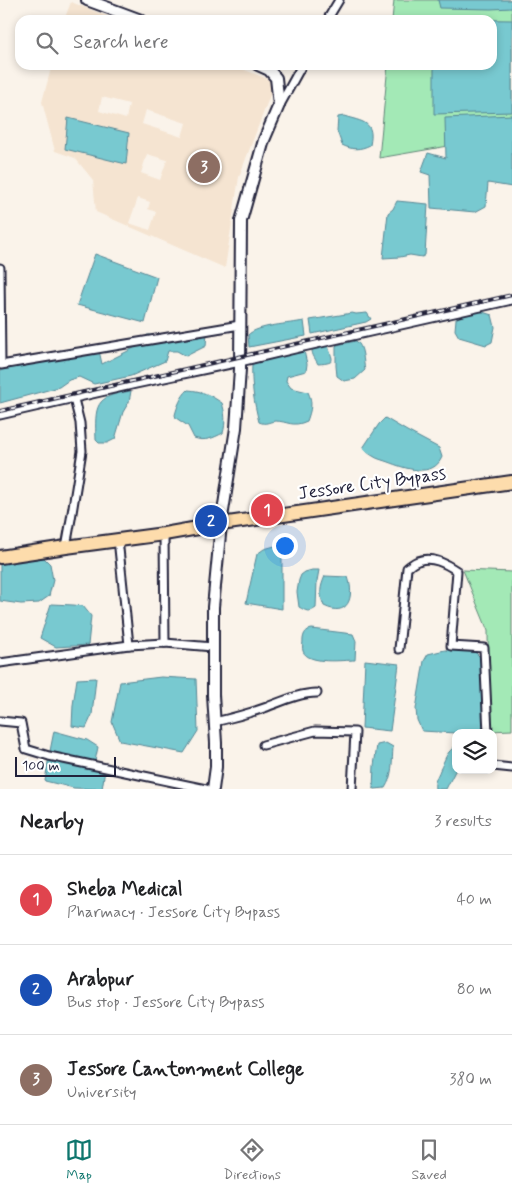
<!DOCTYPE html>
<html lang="en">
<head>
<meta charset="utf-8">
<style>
	body { margin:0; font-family:Mynerve,sans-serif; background:#f2f2f2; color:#202124 }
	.controls { position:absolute; right:15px; bottom:15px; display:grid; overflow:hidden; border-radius:10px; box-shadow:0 2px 8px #0003 }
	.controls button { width:45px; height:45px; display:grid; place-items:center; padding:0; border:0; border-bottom:1px solid #e0e0e0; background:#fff; color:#202124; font:25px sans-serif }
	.scale { position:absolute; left:15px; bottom:12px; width:101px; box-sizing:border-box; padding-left:5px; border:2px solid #22223b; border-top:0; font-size:14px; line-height:18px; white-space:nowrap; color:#22223b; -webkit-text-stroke:4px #fff; paint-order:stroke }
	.you { position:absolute; left:284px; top:545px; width:18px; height:18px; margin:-12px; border:4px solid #fff; border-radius:50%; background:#1a73e8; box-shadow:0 0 0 8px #1a73e833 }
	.badge { display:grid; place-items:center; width:32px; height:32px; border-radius:50%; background:#0f766e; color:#fff; font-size:16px; font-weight:700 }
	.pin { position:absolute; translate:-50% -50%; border:2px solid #fff; box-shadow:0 1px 5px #0006 }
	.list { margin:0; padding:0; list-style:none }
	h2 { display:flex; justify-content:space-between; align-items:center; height:65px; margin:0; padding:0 20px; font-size:21px }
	h2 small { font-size:16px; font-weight:400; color:#757577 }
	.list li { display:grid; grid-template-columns:32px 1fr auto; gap:15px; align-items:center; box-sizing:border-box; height:90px; padding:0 20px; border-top:1px solid #e0e0e0 }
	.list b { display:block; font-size:19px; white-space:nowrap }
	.list p { margin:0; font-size:16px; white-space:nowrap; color:#757577 }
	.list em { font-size:16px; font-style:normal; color:#757577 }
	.icon { flex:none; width:28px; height:28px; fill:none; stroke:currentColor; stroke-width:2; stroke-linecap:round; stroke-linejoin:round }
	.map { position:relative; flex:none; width:512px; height:789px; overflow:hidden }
	.search { position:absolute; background:#fff; box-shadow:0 2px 8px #0003; left:15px; right:15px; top:15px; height:55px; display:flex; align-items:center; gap:12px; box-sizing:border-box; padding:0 18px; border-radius:15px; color:#757577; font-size:19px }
	.sheet { height:335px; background:#fff }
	nav { display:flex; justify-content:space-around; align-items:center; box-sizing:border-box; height:70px; border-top:1px solid #e0e0e0; background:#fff; font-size:14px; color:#757577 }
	nav a { display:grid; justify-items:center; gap:2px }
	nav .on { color:#0f766e }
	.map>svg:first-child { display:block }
	.built { fill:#f5e4d1; fill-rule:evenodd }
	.green { fill:#a3e9b6; stroke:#628678 }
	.water { fill:#78c9d0; stroke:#568694 }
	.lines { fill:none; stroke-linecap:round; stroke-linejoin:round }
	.street-casing { stroke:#22223b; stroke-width:11 }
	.secondary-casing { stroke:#22223b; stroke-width:14 }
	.highway-casing { stroke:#22223b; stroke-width:16 }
	.street { stroke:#fff; stroke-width:7 }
	.secondary { stroke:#fff; stroke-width:10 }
	.highway { stroke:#fddcac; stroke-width:12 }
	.rail-casing { stroke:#22223b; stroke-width:4 }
	.rail { stroke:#fff; stroke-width:2; stroke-dasharray:5.5; stroke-linecap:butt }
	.labels { text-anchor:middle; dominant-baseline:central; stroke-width:4.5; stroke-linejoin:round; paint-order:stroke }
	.street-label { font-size:18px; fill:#22223b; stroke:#fff }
</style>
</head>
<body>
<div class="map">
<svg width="512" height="789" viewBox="0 0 512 789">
	<rect width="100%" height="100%" fill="#faf3ea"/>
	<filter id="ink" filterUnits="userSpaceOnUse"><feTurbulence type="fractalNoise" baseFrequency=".02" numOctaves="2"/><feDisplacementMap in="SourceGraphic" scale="10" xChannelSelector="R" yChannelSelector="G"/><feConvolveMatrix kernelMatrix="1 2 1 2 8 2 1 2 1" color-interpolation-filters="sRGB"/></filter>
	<g filter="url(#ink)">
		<g class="built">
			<path d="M71 2 117 20H64Z"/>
			<path d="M52 65H232L275 82 239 177 225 268 96 212 93 180 75 158 55 151 42 102ZM102 97 129 104 126 119 99 111ZM146 110 186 123 182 137 142 124ZM147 154 167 160 160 180 141 173ZM138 198 150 202 148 209 156 212 150 230 129 223Z"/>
		</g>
		<g class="green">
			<path d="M394 0H512V135L379 158 388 65H492V20H392Z"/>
			<path d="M463 570 512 572V730L489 731 488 631Z"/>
		</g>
		<g class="water">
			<path d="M438 0H512V8L491 9 440 8Z"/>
			<path d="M434 19 512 20V112L434 114V65H492V20Z"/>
			<path d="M512 115V187L488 183 486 206 475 212 431 208 430 175 421 172 428 153 446 158 445 118Z"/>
			<path d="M344 116C363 122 375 121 370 145 360 150 352 150 342 145L337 131 338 117Z"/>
			<path d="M68 118 129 133 126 164 65 149Z"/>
			<path d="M397 201 428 204 425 255 422 257 410 255 400 257 383 258 388 213 393 209Z"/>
			<path d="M95 254 157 277 145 323 77 305Z"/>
			<path d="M479 311 492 315 495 327 492 342 486 345 459 337 455 330 456 319 464 314Z"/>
			<path d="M352 313 356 314 367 313 371 319 366 322 312 334 310 320Z"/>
			<path d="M304 321 306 336 249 347 248 335C257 325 290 324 304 321Z"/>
			<path d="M207 332 206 346 186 356 177 351H168L165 361 131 376 94 384 79 377 69 380 59 387 0 403V365L43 355 94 345 98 346 102 364 134 348 147 335H165Z"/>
			<path d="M356 341C364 346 363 361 365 370L355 379 344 381 337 376 336 366V346L337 345Z"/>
			<path d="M328 345C331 359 339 363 318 364 315 358 310 353 313 347Z"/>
			<path d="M304 351 307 364 306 371 287 376 286 381 291 388 308 392C313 402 311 410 307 421 292 428 288 421 275 421 268 422 266 425 259 422 254 403 251 383 252 364L256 361 292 352Z"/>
			<path d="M188 390C203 391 210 395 222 403 225 411 226 424 223 433 213 438 205 442 194 438L188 426 176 418 175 415C177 407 181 396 188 390Z"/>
			<path d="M131 391 129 402 123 412 115 439 107 443H99L96 440C95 406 94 396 131 391Z"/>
			<path d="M385 418 407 431 439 448 442 457C433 479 404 468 388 462 383 460 377 459 373 456 369 454 366 451 363 448L379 424Z"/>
			<path d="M282 544V609L246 603 257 554 264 549Z"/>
			<path d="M44 558 50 564 53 580 49 596 39 603 21 604 0 601V563Z"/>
			<path d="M312 570H319L317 581 316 608C309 613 306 611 299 607L297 592 299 580 301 575 305 572Z"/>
			<path d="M325 576 348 577C355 597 348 618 324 606 319 593 320 588 325 576Z"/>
			<path d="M51 604 73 605 83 606 91 616 88 645 56 647 40 638Z"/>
			<path d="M312 629 353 634 356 641 355 660C344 660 308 665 303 651 302 648 303 643 303 639 304 633 306 630 312 629Z"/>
			<path d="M445 650 470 651 476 653 481 658 485 668V713L484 725 481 732 456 733 422 731 417 720 416 709 424 661 428 654Z"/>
			<path d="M365 660 399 664 390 731 362 728Z"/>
			<path d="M161 677 196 679 198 731 184 753 120 741 112 722 120 682Z"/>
			<path d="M96 678 92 715 86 728 72 726 73 705 77 679Z"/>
			<path d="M54 731 87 740 98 747 94 766 105 770 102 789 74 788 45 781 49 756Z"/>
			<path d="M386 743 393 747C392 761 393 776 385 788L375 789 373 788 374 766 377 745Z"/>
			<path d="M456 746V769L446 789H435C434 780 437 778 440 770 445 760 446 752 456 746Z"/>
		</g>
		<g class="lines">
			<g class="street-casing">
				<g id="street">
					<path d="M327 20 339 0"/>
					<path d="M280 105 302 65"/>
					<path d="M0 268 1 365 240 325"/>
					<path d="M0 415 136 384 240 362 299 348 512 300"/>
					<path d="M164 534 165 643"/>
					<path d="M118 539 129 645"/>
					<path d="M66 547 71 519 82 451 80 423 74 399"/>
					<path d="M399 649 407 568C410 566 414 562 418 561 432 556 445 563 457 571L451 646 484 648 488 733"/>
					<path d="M0 663 129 645 165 643 213 647"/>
					<path d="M0 721 21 723 26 749 49 756 206 789"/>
					<path d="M214 722C232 718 250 713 267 707 283 701 300 693 317 693"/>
					<path d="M263 745 315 731 355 732 352 789"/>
					<path d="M493 766 512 768"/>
				</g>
			</g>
			<g class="secondary-casing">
				<g id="secondary">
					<path d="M87 0 141 20"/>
					<path d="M213 789 216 767V743L213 695V607L221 524 236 428 240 369 241 221 264 140 279 105 276 78 269 70 258 65"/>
				</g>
			</g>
			<g class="highway-casing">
				<path id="highway" d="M0 557 66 547 164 534 221 524 512 482"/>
			</g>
			<use href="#street" class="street"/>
			<use href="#secondary" class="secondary"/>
			<use href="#highway" class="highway"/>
			<g class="rail-casing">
				<path id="rail" d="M0 411 512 295"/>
			</g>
			<use href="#rail" class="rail"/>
		</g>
	</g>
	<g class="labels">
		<g class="street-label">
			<text transform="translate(372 484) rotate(-8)">Jessore City Bypass</text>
		</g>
	</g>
</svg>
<div class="controls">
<button><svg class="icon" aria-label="layers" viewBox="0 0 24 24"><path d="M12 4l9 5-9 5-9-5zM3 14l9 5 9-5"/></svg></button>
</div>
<div class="scale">100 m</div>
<div class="you"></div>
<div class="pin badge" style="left:267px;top:510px;background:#e0444e">1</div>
<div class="pin badge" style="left:211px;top:521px;background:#1a4fb4">2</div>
<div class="pin badge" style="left:204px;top:167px;background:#8d6e63">3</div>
<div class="search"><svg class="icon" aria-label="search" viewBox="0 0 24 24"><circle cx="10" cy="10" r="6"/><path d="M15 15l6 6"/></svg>Search here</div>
</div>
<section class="sheet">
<h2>Nearby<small>3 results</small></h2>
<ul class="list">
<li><span class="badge" style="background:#e0444e">1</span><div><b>Sheba Medical</b><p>Pharmacy · Jessore City Bypass</p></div><em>40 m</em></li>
<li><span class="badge" style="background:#1a4fb4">2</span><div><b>Arabpur</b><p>Bus stop · Jessore City Bypass</p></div><em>80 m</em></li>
<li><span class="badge" style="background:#8d6e63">3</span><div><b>Jessore Cantonment College</b><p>University</p></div><em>380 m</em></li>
</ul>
</section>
<nav>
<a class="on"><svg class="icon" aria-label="map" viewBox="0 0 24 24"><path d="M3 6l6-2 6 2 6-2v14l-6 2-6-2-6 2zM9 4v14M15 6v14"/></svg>Map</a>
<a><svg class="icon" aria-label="directions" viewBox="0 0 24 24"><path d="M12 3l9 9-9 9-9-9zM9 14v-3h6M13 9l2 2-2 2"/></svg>Directions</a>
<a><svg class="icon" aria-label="saved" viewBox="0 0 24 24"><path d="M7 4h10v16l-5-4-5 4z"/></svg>Saved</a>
</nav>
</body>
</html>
